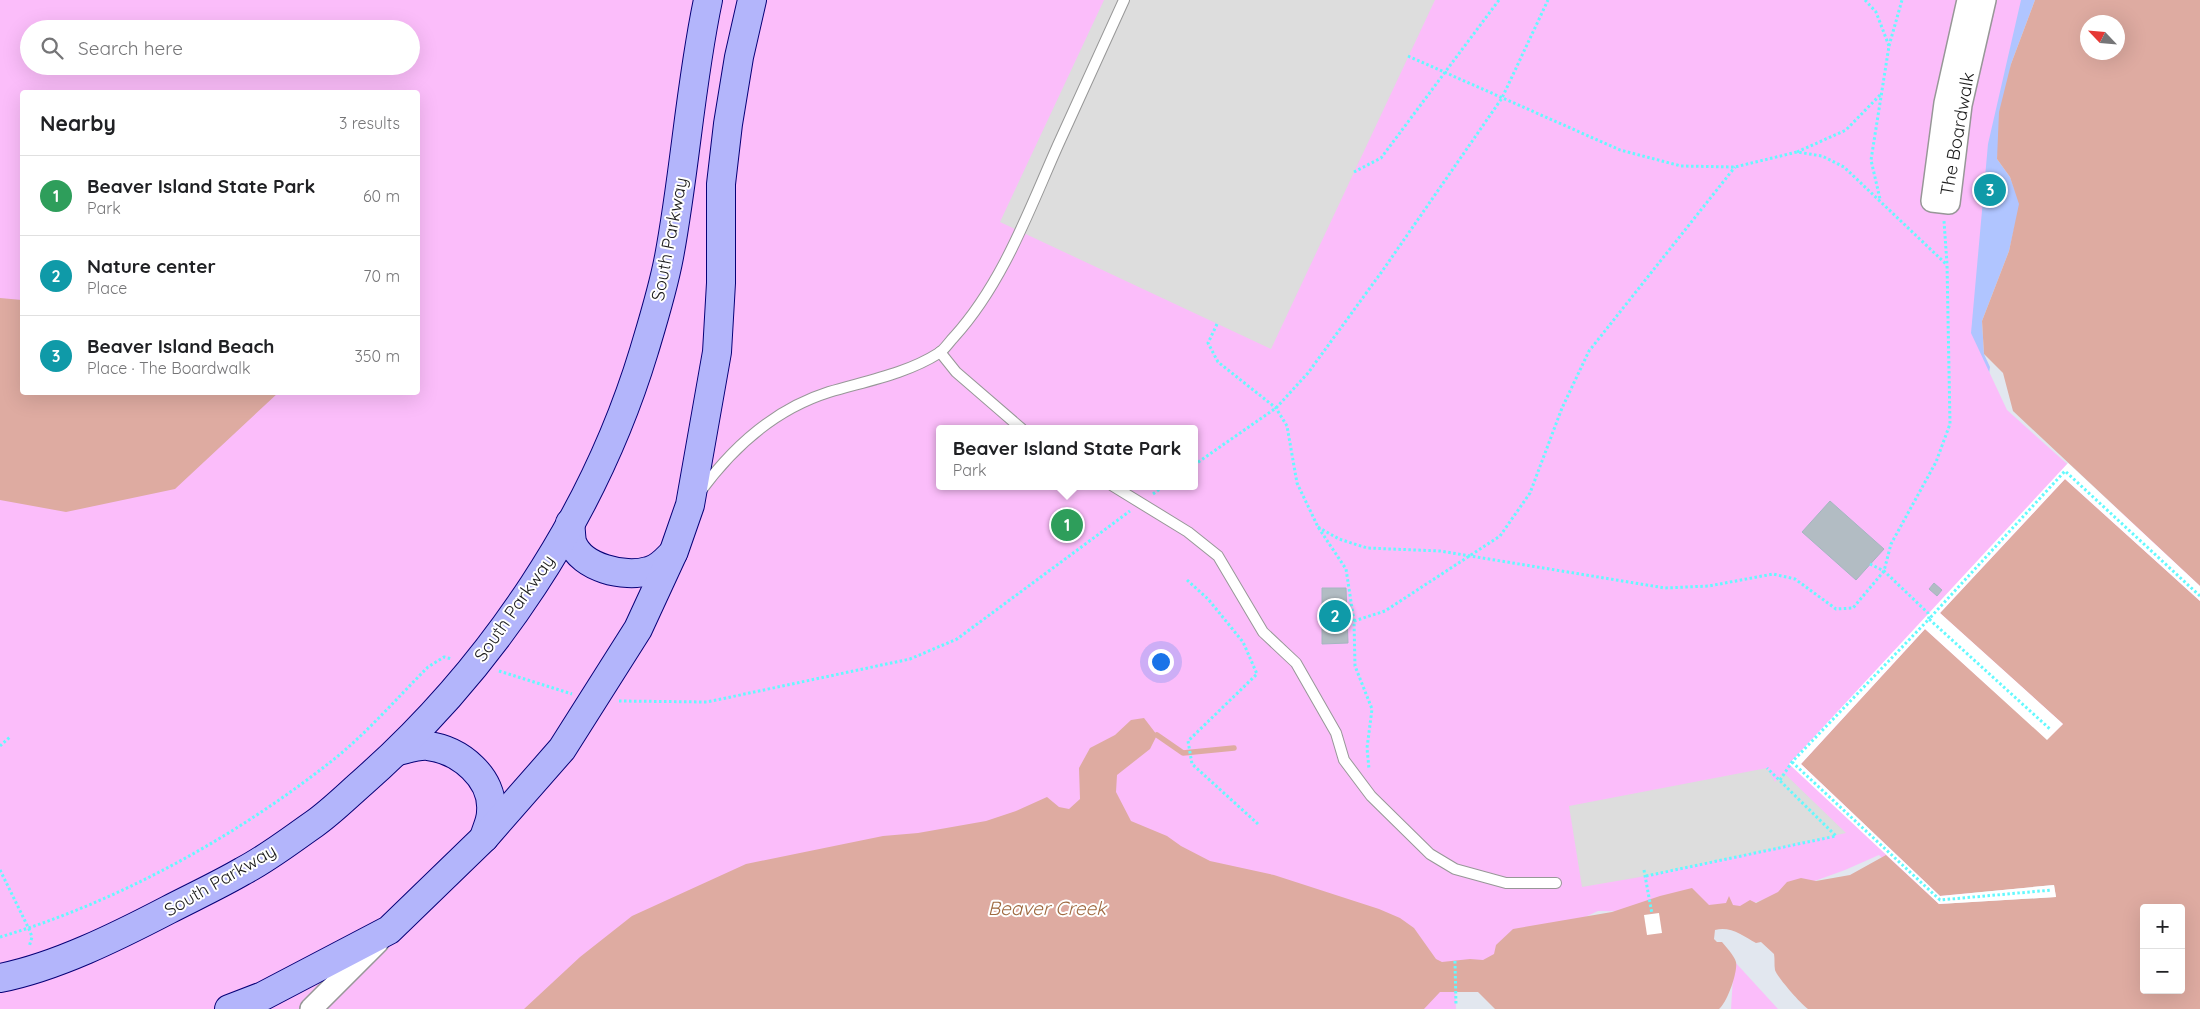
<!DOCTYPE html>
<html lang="en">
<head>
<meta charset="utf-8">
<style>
	body { margin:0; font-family:Quicksand,sans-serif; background:#f2f2f2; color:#202124 }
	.controls { position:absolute; right:15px; bottom:15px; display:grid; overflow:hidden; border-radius:5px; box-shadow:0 5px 20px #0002 }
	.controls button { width:45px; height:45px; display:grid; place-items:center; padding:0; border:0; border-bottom:1px solid #e0e0e0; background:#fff; color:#202124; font:25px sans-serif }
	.compass { position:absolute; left:2080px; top:15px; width:45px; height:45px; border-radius:50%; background:#fff; box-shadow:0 5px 20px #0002; rotate:296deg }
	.you { position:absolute; left:1160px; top:661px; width:18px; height:18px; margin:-12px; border:4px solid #fff; border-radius:50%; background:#1a73e8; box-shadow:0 0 0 8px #1a73e833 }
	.badge { display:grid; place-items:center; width:32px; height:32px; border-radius:50%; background:#126d68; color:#fff; font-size:16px; font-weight:700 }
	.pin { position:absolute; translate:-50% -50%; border:2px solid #fff; box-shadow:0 1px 5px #0006 }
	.popup { position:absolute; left:936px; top:425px; width:262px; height:65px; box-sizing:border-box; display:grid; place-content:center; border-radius:5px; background:#fff; filter:drop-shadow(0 1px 4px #0005); font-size:16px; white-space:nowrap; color:#757577 }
	.popup b { font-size:19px; color:#202124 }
	.popup::after { content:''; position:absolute; left:50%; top:100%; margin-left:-10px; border:10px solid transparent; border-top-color:#fff }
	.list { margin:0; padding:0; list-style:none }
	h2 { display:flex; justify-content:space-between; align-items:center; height:65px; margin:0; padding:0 20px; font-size:21px }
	h2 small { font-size:16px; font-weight:400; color:#757577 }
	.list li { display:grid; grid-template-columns:32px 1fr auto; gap:15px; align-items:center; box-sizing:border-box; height:80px; padding:0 20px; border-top:1px solid #e0e0e0 }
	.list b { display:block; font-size:19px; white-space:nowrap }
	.list p { margin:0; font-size:16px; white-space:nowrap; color:#757577 }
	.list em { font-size:16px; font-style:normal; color:#757577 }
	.icon { flex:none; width:28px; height:28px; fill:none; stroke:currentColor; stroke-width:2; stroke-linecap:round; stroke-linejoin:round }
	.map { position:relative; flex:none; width:2200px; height:1009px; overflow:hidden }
	.search { position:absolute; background:#fff; box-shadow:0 5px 20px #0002; left:20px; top:20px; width:400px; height:55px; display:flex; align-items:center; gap:12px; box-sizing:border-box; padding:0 18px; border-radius:28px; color:#757577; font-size:19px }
	.panel { position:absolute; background:#fff; box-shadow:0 5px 20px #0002; left:20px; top:90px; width:400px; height:305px; border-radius:5px }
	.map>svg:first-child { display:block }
	.sand { fill:#b0c5ff }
	.park { fill:#fbbdfa; fill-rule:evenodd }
	.parking { fill:#ddd }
	.water { fill:#deaba1; fill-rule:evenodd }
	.pier { fill:#fff }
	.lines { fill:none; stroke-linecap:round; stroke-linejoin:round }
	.stream { stroke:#deaba1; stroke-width:5.5 }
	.building { fill:#b2bcc3; stroke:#a4b6c1 }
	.lane-casing { stroke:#979797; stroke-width:12 }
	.street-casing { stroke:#979797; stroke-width:24 }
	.secondary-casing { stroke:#060177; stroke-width:30 }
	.path { stroke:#64f9fe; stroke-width:3; stroke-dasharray:2.5 2.5; stroke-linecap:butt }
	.lane { stroke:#fff; stroke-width:10 }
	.street { stroke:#fff; stroke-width:21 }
	.secondary { stroke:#b3b5fb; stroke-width:28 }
	.labels { text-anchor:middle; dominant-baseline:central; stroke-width:4; stroke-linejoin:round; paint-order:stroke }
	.street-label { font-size:18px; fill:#1d1d1d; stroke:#fff }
	.water-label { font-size:19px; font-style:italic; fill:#9f6a41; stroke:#fff }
</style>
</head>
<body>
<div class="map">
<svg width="2200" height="1009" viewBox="0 0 2200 1009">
	<rect width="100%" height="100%" fill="#e2e7ef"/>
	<path class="sand" d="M1997 0H2035L2011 64 1997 159 2010 177 2020 204 2009 251 1982 321 1984 354 1990 367 1988 380 1966 390Z"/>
	<g class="park">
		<path d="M0 0H2021L1988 144 1971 333 2007 410 2200 583V798L1935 908 1879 855 1845 870 1726 913 1598 911 1455 978 1456 1009H0ZM29 29H411V66H29ZM22 92H418V392H22ZM940 429H1194V486H940Z"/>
		<path d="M1734 961 1778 1009H1731Z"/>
	</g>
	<g class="parking">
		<path d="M1104 0H1435L1271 349 1000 222Z"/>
		<path d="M1767 768 1775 782 1783 772 1846 833 1646 876 1582 887 1569 806Z"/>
	</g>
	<g class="water">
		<path d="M2035 0H2200V586L2013 411 2003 373 1984 354 1982 321 2009 251 2019 204 2010 177 1997 159 1999 112 2011 64ZM2088 22H2118V52H2088Z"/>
		<path d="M0 298 22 300V392L278 393 175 489 66 512 0 500Z"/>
		<path d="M2065 479 2200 601V1009H1808C1801 1004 1777 977 1775 970 1774 965 1775 959 1774 954L1761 942 1756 943C1743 936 1731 926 1715 930L1714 939 1717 942H1722C1726 947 1734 955 1736 962 1738 972 1727 1003 1719 1009H1495L1478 992H1440L1424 1009H524L580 957 632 916 746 864 883 836 918 833 986 821 1016 811 1047 797 1059 807 1069 809 1080 799 1079 768 1090 748 1115 735 1131 720 1144 718 1157 735 1150 749 1117 775 1116 792 1131 821 1167 836 1181 846 1210 861 1274 875 1379 909 1400 918 1414 928 1436 959 1442 962 1470 959 1483 960 1494 954 1496 945 1513 929 1612 912 1660 896 1692 888 1709 905 1726 903 1729 896 1733 905 1740 906 1750 900 1756 903 1778 892 1787 882 1801 878 1816 881 1850 875 1886 855 1939 904 2056 897 2054 885 1940 896 1801 764 1925 629 2047 739 2063 724 1940 613ZM2144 908H2181V990H2144Z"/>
	</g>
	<g class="pier">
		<path d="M2068 463 2200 586V601L2065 479 1940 613 2063 724 2047 740 1925 629 1801 764 1940 896 2054 885 2056 897 1939 904 1789 764Z"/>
		<path d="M1659 913 1662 933 1647 935 1644 915Z"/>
	</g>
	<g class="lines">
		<path class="stream" d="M1157 735 1183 753 1234 748"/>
	</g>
	<g class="building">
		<path d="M1830 501 1884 549 1856 580 1802 532Z"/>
		<path d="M1934 583 1942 590 1937 596 1929 589Z"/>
		<path d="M1322 588H1346L1348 643 1322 644Z"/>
	</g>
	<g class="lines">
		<g class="lane-casing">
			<g id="lane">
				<path d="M940 352 956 372 1022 429"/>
				<path d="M1113 486 1188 532 1218 556 1263 632 1296 663 1336 733 1344 760 1371 796 1430 854 1455 869 1506 883H1556"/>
				<path d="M700 492C732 448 775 409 829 392 866 381 906 374 939 353 945 349 949 342 954 337 1003 283 1029 210 1058 145 1080 96 1102 48 1124 0"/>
			</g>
		</g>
		<g class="street-casing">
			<g id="street">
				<path d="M1968 0 1945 103 1932 201 1949 203 1961 105 1985 0"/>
				<path d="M311 1009 378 942"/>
			</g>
		</g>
		<g class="secondary-casing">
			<g id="secondary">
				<path d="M570 523C571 529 571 537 572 542 581 568 625 578 648 571 659 569 666 560 673 553"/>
				<path d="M398 751C407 749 419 745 428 746 460 750 494 778 491 812 491 821 486 830 484 838"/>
				<path d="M0 978C56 967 118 936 168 910 193 897 219 885 243 871 268 858 291 840 314 824 331 812 347 796 363 782 492 668 594 516 644 351 653 321 663 289 669 257 685 172 690 85 708 0"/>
				<path d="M229 1009 263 996 389 930 484 838 562 749 638 629 674 551 690 505 717 352 721 283V184L728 124 739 57 752 0"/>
			</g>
		</g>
		<g class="path">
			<path d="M1865 0 1876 12 1889 46 1871 160 1880 199"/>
			<path d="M1889 46 1902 0"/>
			<path d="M1408 56 1620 150 1681 166 1735 167 1797 152 1822 156 1844 167 1946 264"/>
			<path d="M1797 152 1846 130 1881 94"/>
			<path d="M1354 172 1381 158 1499 0"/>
			<path d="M1217 324 1208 343 1218 362 1276 408 1287 426 1297 483 1318 527 1346 569 1354 621 1355 666 1372 709 1367 748 1369 769"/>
			<path d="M1194 465 1276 408 1308 373 1383 270 1502 98 1548 0"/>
			<path d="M1153 494 1164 486"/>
			<path d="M1318 527 1339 539 1367 548 1440 551 1665 588 1709 586 1773 574 1795 579 1836 609 1853 608 1884 571 1891 544 1936 462 1950 424 1947 264 1944 221"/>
			<path d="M1870 564 1884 571 1928 613 1929 619 2065 471 2200 596"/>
			<path d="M1187 580 1208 599 1243 642 1257 674 1188 741 1192 764 1258 824"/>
			<path d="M1354 621 1385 611 1500 536 1530 493 1562 408 1589 351 1735 167"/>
			<path d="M499 671 572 694"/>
			<path d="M619 701 707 702 910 659 957 639 1130 511"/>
			<path d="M0 746 11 736"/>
			<path d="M1792 762 1940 900 2052 890"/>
			<path d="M1780 780 1792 762 1929 619 2051 730"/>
			<path d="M0 870 29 929 32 937 29 947"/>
			<path d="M1644 870 1652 914"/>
			<path d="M1646 876 1836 836 1767 768"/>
			<path d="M0 937C118 902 237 836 333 760 367 733 397 698 428 667L444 657 452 659"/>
			<path d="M1455 961 1456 1005"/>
		</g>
		<use href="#lane" class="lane"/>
		<use href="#street" class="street"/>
		<use href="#secondary" class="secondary"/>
	</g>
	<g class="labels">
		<g class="street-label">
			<text transform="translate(1957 134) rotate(-80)">The Boardwalk</text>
			<text transform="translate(669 239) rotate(-79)">South Parkway</text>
			<text transform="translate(514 608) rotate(-55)">South Parkway</text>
			<text transform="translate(220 880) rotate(-30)">South Parkway</text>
		</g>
		<g class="water-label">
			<text x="1047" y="908">Beaver Creek</text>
		</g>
	</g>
</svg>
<div class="controls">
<button>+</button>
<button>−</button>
</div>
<svg class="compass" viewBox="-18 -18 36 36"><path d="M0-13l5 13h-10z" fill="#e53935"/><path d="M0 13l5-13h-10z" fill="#757577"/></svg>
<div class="you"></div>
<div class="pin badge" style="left:1067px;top:525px;background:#2e9e5b">1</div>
<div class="popup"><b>Beaver Island State Park</b>Park</div>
<div class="pin badge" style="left:1335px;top:616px;background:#0f9aa8">2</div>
<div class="pin badge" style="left:1990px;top:190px;background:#0f9aa8">3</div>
<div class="search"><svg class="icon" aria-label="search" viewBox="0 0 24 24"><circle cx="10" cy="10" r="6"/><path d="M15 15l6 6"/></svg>Search here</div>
<section class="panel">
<h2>Nearby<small>3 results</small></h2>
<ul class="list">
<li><span class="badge" style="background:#2e9e5b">1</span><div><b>Beaver Island State Park</b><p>Park</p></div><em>60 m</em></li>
<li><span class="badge" style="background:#0f9aa8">2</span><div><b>Nature center</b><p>Place</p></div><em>70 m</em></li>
<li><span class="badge" style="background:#0f9aa8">3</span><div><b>Beaver Island Beach</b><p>Place · The Boardwalk</p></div><em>350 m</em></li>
</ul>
</section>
</div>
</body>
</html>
